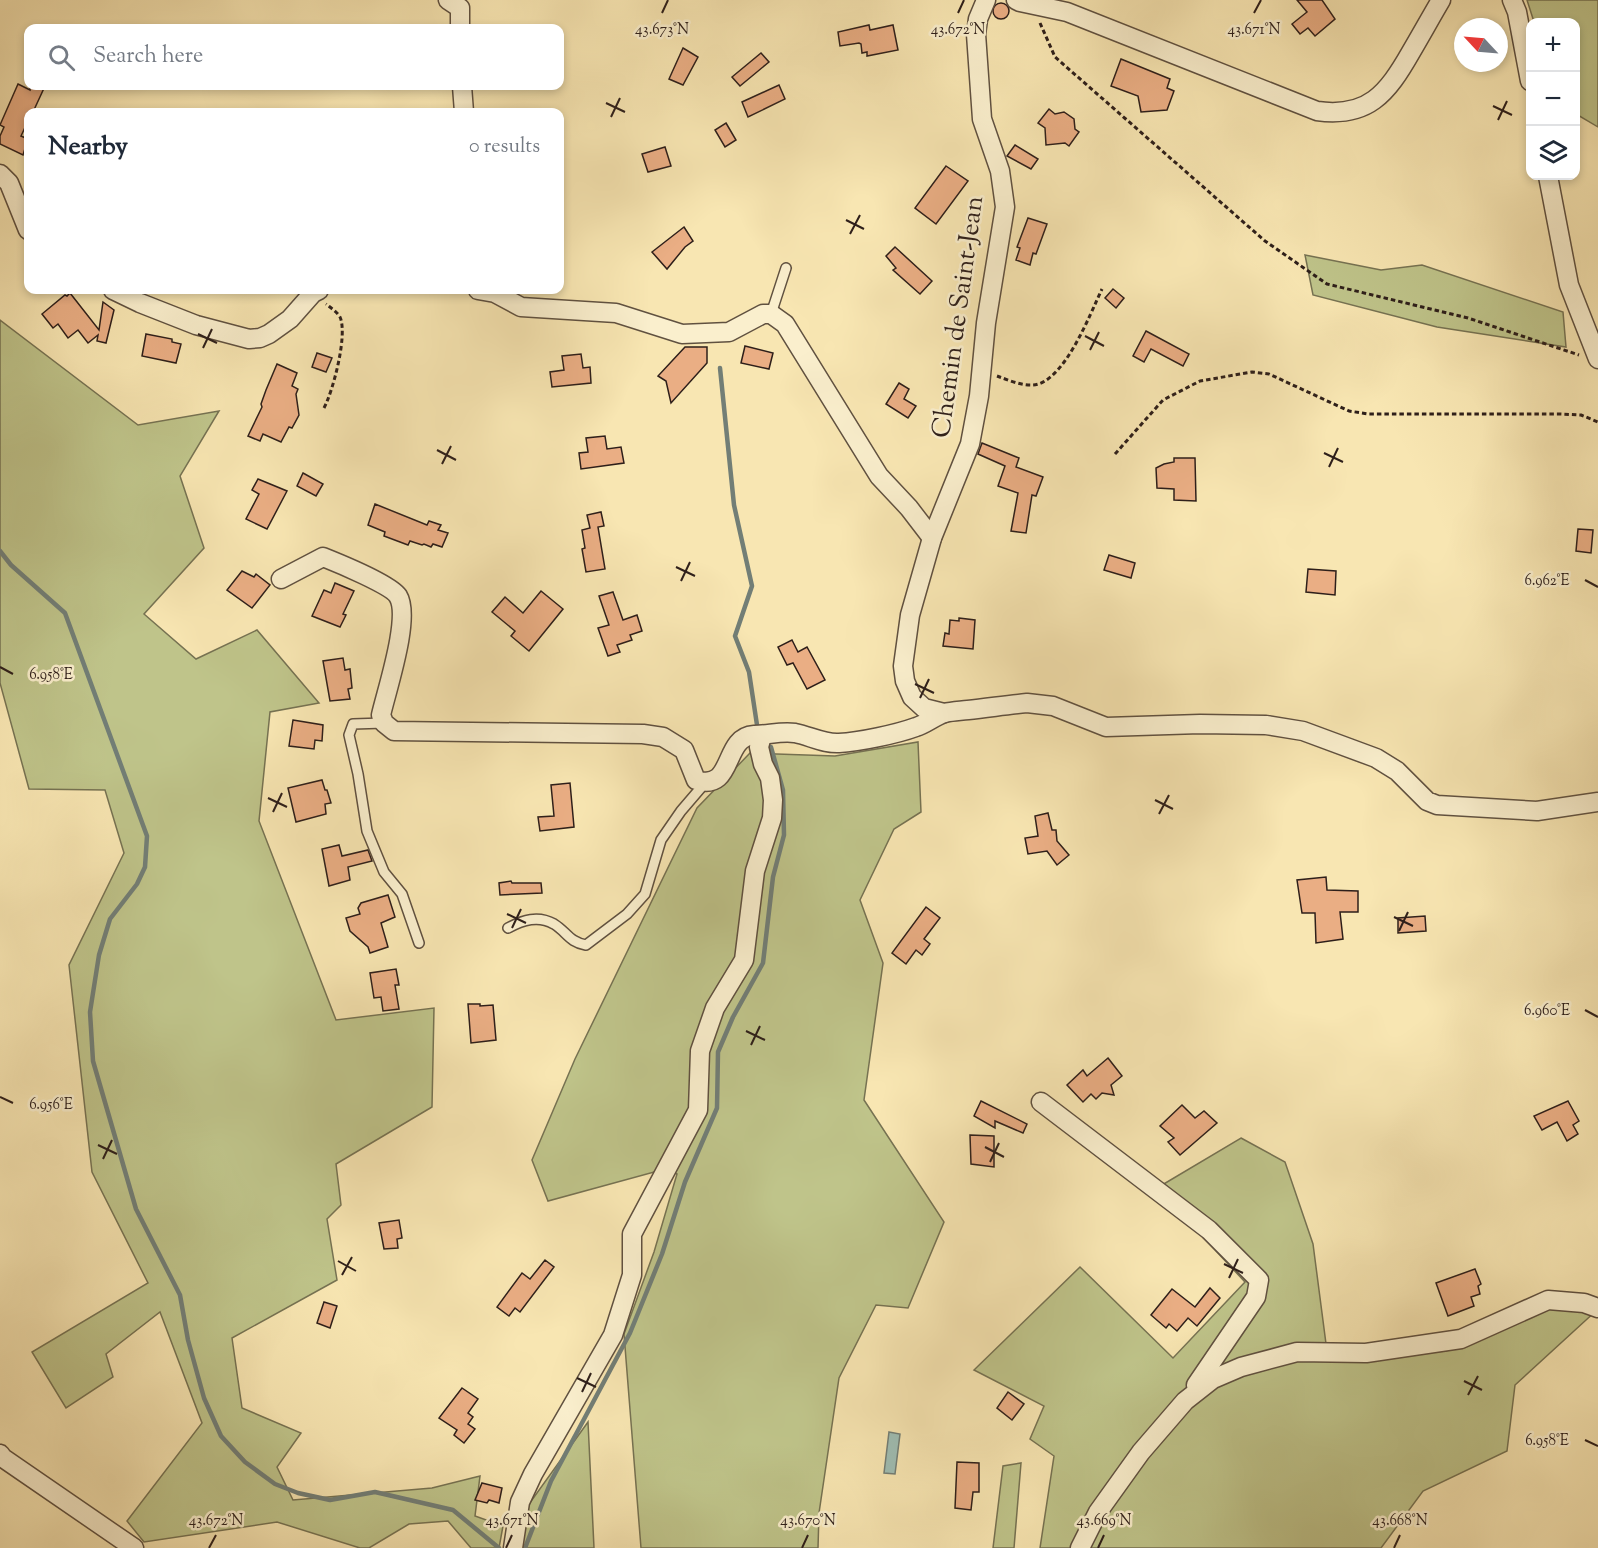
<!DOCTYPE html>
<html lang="en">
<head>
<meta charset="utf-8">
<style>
	body { margin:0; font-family:"Sorts Mill Goudy",serif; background:#f2f2f3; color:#1f2937 }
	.controls { position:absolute; right:18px; top:18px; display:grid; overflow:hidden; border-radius:12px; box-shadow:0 3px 9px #0003 }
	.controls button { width:54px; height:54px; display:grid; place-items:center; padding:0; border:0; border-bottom:2px solid #e0e1e3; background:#fff; color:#1f2937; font:30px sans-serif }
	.compass { position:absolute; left:1454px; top:18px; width:54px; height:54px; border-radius:50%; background:#fff; box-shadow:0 3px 9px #0003; rotate:296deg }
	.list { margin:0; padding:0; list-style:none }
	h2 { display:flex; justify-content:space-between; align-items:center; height:78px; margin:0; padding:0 24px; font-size:26px }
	h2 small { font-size:20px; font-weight:400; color:#747a83 }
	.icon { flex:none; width:33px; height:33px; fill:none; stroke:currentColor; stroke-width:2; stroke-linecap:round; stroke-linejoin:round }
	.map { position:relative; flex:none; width:1598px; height:1548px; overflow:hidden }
	.search { position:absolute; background:#fff; box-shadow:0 3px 9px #0003; left:24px; top:24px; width:540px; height:66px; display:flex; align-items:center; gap:15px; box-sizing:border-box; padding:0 21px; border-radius:12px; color:#747a83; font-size:22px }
	.panel { position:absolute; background:#fff; box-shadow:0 3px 9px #0003; left:24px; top:108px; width:540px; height:186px; border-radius:12px }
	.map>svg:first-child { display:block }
	.green { fill:#bfc48a; stroke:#767252; stroke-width:1.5 }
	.water { fill:#9fbeb4; stroke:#727e76; stroke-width:1.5 }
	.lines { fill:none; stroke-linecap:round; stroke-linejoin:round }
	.stream { stroke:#727e76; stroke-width:4.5 }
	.building { fill:#eaae84; stroke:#2e1f1a; stroke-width:1.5 }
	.lane-casing { stroke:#605140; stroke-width:12 }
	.street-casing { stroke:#605140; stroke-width:21 }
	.path { stroke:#2e1f1a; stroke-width:3; stroke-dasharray:4.5 3; stroke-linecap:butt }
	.lane { stroke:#faefcd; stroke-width:9 }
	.street { stroke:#faefcd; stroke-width:18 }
	.ticks { fill:none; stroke:#2e1f1a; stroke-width:2 }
	.labels { text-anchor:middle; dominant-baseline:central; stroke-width:5; stroke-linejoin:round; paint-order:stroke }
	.street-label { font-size:26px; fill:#2e1f1a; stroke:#faefcd }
	.ticks-label { font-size:15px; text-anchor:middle; fill:#2e1f1a; stroke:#faefcd; stroke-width:5; stroke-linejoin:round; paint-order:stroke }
</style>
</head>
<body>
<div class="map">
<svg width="1598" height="1548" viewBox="0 0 1598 1548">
	<rect width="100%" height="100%" fill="#f8e6b2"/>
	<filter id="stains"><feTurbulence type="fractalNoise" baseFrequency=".00333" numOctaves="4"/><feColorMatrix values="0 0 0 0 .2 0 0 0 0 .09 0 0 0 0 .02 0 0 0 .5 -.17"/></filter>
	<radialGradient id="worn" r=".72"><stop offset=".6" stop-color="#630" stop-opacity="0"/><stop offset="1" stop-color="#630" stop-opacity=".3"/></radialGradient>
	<g class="green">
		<path d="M1527 0H1598V127L1576 114V22H1534Z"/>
		<path d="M1305 255 1381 270 1422 265 1563 312 1566 347 1437 327 1313 295Z"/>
		<path d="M0 320 138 425 219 411 180 476 204 548 144 614 196 659 257 630 319 703 270 712 259 821 336 1020 434 1008 432 1107 336 1164 341 1205 327 1219 337 1280 232 1338 242 1408 301 1433 277 1467 293 1500 432 1488 480 1476 475 1516 503 1526 499 1548H471L448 1521 409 1524 369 1548H360L277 1522 144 1542 127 1521 202 1423 160 1312 106 1354 113 1377 66 1408 32 1352 148 1283 92 1172 69 965 124 853 105 790 29 789 0 683Z"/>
		<path d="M918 742 921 812 894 829 860 900 883 963 864 1100 944 1222 908 1308 876 1305 839 1378 819 1513 818 1548H641L624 1334 654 1252 677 1174 665 1169 548 1201 532 1160 575 1059 697 808 750 753 835 756Z"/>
		<path d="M1241 1138 1285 1162 1313 1244 1328 1359 1446 1351 1560 1305 1597 1310 1515 1385 1507 1451 1423 1491 1381 1548H1040L1054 1456 1030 1439 1044 1406 974 1370 1080 1267 1173 1358 1245 1282 1157 1188Z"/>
		<path d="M588 1422 594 1548H519L529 1504Z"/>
		<path d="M1021 1463 1014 1548H993L1003 1466Z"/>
	</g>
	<path class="water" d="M889 1432 900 1434 895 1474 884 1473Z"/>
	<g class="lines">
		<g class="stream">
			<path d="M720 368 734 505 752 586 735 636 749 672 757 725"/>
			<path d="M0 551 11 565 65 613 147 836 145 867 137 884 110 919 99 955 90 1012 93 1061 136 1209 180 1295 188 1340 204 1398 221 1436 245 1462 275 1484 298 1493 330 1500 375 1492 453 1510 499 1548"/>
			<path d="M525 1548 551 1481 630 1333 662 1254 685 1182 717 1108 718 1052 733 1017 763 963 773 877 784 835 783 790 771 747"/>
		</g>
	</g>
	<g class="building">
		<path d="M1297 0H1322L1335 19 1315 36 1308 28 1300 34 1292 24 1307 12Z"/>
		<circle cx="1001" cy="11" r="8"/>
		<path d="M869 25 870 30 893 25 898 50 867 56V52L862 53 861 44 859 43 840 46 838 32Z"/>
		<path d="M683 48 698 57 683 85 669 79Z"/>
		<path d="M761 53 769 62 740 86 732 77Z"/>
		<path d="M1121 59 1170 79 1167 88 1174 91 1167 110 1141 112 1138 96 1111 86Z"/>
		<path d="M18 84 30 90V86H45L33 112H28V121L21 136 28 139 23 155 0 144V136L4 127 0 125Z"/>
		<path d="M779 85 785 99 748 117 742 102Z"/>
		<path d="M1049 109 1055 114 1064 112 1074 119 1075 129 1079 132 1069 146 1065 143 1046 145 1045 128 1038 123Z"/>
		<path d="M726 123 736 140 725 147 715 130Z"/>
		<path d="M1015 145 1038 159 1031 169 1007 156Z"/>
		<path d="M665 147 671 166 648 172 642 154Z"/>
		<path d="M946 166 968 181 936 224 915 208Z"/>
		<path d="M1028 218 1047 224 1036 254 1033 253 1030 265 1016 260 1020 248 1017 247Z"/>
		<path d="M684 227 693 241 685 247 667 269 652 252Z"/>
		<path d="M895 247 932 281 920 294 893 270 896 268 886 256Z"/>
		<path d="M1113 289 1124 298 1116 308 1105 298Z"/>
		<path d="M70 293 99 330 103 302 114 310 106 343 97 341 98 335 88 343 78 330 68 338 58 324 53 328 42 314 65 295 67 296Z"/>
		<path d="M1146 331 1189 354 1183 366 1151 349 1144 362 1133 356Z"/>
		<path d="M146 334 172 339V342L181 344 176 363 142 356Z"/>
		<path d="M745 346 773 353 769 369 741 363Z"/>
		<path d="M685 347H707V363L671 403 666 381 658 376Z"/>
		<path d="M317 353 332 358 326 372 312 367Z"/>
		<path d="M581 354 583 368 590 367 591 383 552 387 550 372 564 370 562 356Z"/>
		<path d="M277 364 297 373 292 386 298 389 296 394 299 415 292 428 289 427 281 442 263 434 260 441 248 436 262 407 261 404 266 390Z"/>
		<path d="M899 383 909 389 904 399 916 406 908 418 886 404Z"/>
		<path d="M605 436 607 449 621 447 624 463 581 469 579 453 588 452 586 438Z"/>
		<path d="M982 443 1019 458 1016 467 1043 477 1036 496 1032 495 1026 533 1011 531 1018 493 998 486 1005 466 978 454Z"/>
		<path d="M1174 458H1195L1196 501 1174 500V489L1157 488 1156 468 1164 464 1174 462Z"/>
		<path d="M303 473 323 484 316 496 297 486Z"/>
		<path d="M258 479 287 491 267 529 246 519 259 494 252 490Z"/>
		<path d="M375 504 427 525 429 521 441 525 438 530 448 533 442 547 433 544 431 547 424 544 422 545 410 541 408 545 384 536 385 532 368 525Z"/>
		<path d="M601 512 604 526 598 527 605 569 586 572 582 549 585 548 582 530 590 528 587 515Z"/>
		<path d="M1578 529 1593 530 1591 553 1576 551Z"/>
		<path d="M1109 555 1135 563 1131 578 1104 570Z"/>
		<path d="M1308 569 1336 571 1335 595 1306 592Z"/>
		<path d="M242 571 254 577 256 574 270 585 252 608 227 590Z"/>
		<path d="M335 583 354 591 343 614 346 615 340 627 312 616 324 590 331 593Z"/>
		<path d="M541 591 563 609 529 651 511 636 515 631 492 612 505 597 523 613Z"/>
		<path d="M613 592 623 620 637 615 642 631 630 635 632 640 617 645 620 652 608 656 598 628 609 625 599 596Z"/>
		<path d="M959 618 975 620 973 649 943 646 945 633 949 634 950 620 959 621Z"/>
		<path d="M792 640 798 652 807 647 825 680 807 689 793 663 787 665 778 647Z"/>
		<path d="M343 658 345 670 350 669 352 688 348 689 350 699 330 701 323 661Z"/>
		<path d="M293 720 323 725 322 741 315 740 314 749 289 746Z"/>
		<path d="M322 780 325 790H327L331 803 325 804 326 814 296 822 288 788Z"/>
		<path d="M570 783 574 827 540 831 538 817 554 816 551 785Z"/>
		<path d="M1048 813 1052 830H1056L1057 841 1069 855 1057 865 1047 851 1028 854 1025 838 1038 836 1035 816Z"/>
		<path d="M339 845 342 856 368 850 372 861 348 867 350 880 329 886 322 849Z"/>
		<path d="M1326 877 1327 890 1358 891V912H1340L1343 939 1316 943 1315 913H1302L1297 880Z"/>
		<path d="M511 881 512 883H541L542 893 500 895 499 883Z"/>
		<path d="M388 895 395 917 381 923 388 947 370 953 368 947 350 931 346 918 360 914 358 908 361 903Z"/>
		<path d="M926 907 940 918 924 939 930 944 922 955 916 950 906 964 892 953Z"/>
		<path d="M1425 916 1426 931 1398 933V918Z"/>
		<path d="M396 969 399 985H395L399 1009 383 1011 381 997 374 998 370 973Z"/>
		<path d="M468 1004H480V1006L493 1005 496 1040 471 1043Z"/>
		<path d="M1108 1058 1122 1076 1111 1085 1114 1095 1102 1093 1096 1099 1091 1094 1083 1102 1067 1085 1083 1070 1087 1076Z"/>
		<path d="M981 1101 1027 1124 1023 1133 995 1121V1128L974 1116Z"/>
		<path d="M1568 1101 1579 1121 1573 1125 1578 1134 1567 1141 1557 1122 1542 1130 1534 1116Z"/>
		<path d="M1182 1105 1195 1118 1204 1111 1217 1123 1180 1155 1168 1142 1174 1138 1160 1126Z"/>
		<path d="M970 1135 994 1136V1167L971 1164Z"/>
		<path d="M399 1220 402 1238 397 1239 398 1248 384 1249 379 1223Z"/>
		<path d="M545 1260 554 1267 520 1312 515 1308 509 1316 497 1307 522 1273 530 1279Z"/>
		<path d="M1475 1269 1481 1284 1478 1286 1480 1294 1471 1297 1474 1306 1448 1316 1436 1283Z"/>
		<path d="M1210 1288 1220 1298 1197 1326 1188 1318 1177 1331 1169 1324 1166 1328 1151 1315 1172 1289 1195 1307Z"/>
		<path d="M324 1302 337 1306 330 1328 317 1323Z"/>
		<path d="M462 1388 478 1399 468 1413 473 1417 468 1424 475 1429 464 1443 454 1435 457 1430 439 1418Z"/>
		<path d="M1008 1392 1024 1404 1012 1420 997 1408Z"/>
		<path d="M957 1462 979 1463V1492H973L971 1510 955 1508Z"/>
		<path d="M482 1483 502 1488 499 1503 489 1500 487 1503 475 1500Z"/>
	</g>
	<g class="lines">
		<g class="lane-casing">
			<g id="lane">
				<path d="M771 314 786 268"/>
				<path d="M384 723 353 724 349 735 358 774 367 831 384 872 402 894 419 943"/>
				<path d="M508 928C523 920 538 915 554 924 567 932 569 942 586 945L627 914 645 894 661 840 681 811 705 783"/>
			</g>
		</g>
		<g class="street-casing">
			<g id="street">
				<path d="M448 0 460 8V28"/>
				<path d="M1016 0 1020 2 1067 12 1317 111C1368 118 1387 94 1411 52 1421 35 1431 17 1441 0"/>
				<path d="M1512 0 1517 12 1530 81"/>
				<path d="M462 86 464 112"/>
				<path d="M0 174 9 183 28 230"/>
				<path d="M1548 176 1569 285 1598 359"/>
				<path d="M113 290 140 303 196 325 249 339 260 338 269 334 290 319 313 293 319 290"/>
				<path d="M478 290 495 293 521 307 616 313 682 334 729 332 763 314H771L785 324 879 476 909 508 932 538"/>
				<path d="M281 579 323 557C338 563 391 585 398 596 411 617 387 689 381 715L384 723 394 731 643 734 663 737 684 750 696 780C735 792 722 737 754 735 768 735 781 731 795 733 810 736 824 744 839 743 859 742 897 734 916 727 926 724 935 716 945 713 952 711 960 711 968 710 987 708 1007 705 1027 703L1053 706 1106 727 1200 724 1266 725 1303 731 1376 758 1397 771 1427 801 1437 805 1537 811 1598 802"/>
				<path d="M944 713 924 708 912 697 905 681 903 666 910 615 932 538 970 444 979 396 986 323 1005 207 1000 171 982 119 976 34 978 19 986 0"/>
				<path d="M1041 1102 1209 1230 1259 1280 1256 1297 1196 1385"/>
				<path d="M0 1454 3 1458 134 1548"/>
				<path d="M513 1548 520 1502 533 1474 613 1335 632 1275V1234L698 1110 700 1051 715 1008 744 960 755 871 772 818 773 800 770 778 763 764 759 747 762 736"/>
				<path d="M1080 1548 1098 1512 1141 1452 1185 1401 1213 1379 1241 1367 1297 1352 1366 1353 1461 1339 1548 1300 1584 1303 1598 1308"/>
			</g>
		</g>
		<g class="path">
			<path d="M1040 23 1055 57 1265 241 1327 284 1468 318 1579 355"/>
			<path d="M997 376C1008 380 1022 386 1033 385 1064 383 1090 314 1102 289"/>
			<path d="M324 408C333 391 348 335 340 317 337 312 331 308 326 304"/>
			<path d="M1115 454 1163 400 1200 381 1252 372 1269 374 1349 411 1368 414H1560L1581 415 1598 422"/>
		</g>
		<use href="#lane" class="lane"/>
		<use href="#street" class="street"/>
	</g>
	<path class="ticks" d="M662 13 668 0M958 13 964 0M1254 13 1261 0M606 103 625 112M1493 106 1512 115M611 117 620 98M1498 120 1507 101M846 220 864 229M850 234 860 215M198 334 217 343M1085 336 1104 346M203 348 212 329M1090 350 1099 332M437 450 456 460M1324 453 1343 462M442 464 451 446M1329 467 1338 448M676 567 695 576M1585 580 1598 587M681 581 690 562M0 667 13 674M915 684 934 693M920 698 929 679M268 798 287 807M1155 800 1173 809M273 812 282 793M1159 814 1169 795M507 914 526 923M1394 917 1413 926M512 928 521 909M1399 931 1408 912M1585 1010 1598 1017M746 1031 765 1040M751 1045 760 1026M0 1097 13 1103M98 1145 117 1154M985 1147 1004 1157M103 1159 112 1140M990 1162 999 1143M338 1261 356 1271M1224 1264 1243 1273M342 1275 352 1257M1229 1278 1238 1259M577 1378 596 1387M1464 1381 1482 1390M582 1392 591 1373M1468 1395 1478 1376M1585 1440 1598 1446M209 1548 216 1535M506 1548 512 1535M802 1548 808 1535M1098 1548 1104 1535M1394 1548 1400 1535"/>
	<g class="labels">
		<g class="street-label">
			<text transform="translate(959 317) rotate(-82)">Chemin de Saint-Jean</text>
		</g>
	</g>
	<g class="ticks-label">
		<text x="662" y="34">43.673°N</text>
		<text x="958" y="34">43.672°N</text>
		<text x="1254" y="34">43.671°N</text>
		<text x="1547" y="585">6.962°E</text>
		<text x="51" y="679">6.958°E</text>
		<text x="1547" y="1015">6.960°E</text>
		<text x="51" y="1109">6.956°E</text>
		<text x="1547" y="1445">6.958°E</text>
		<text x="216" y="1525">43.672°N</text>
		<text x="512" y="1525">43.671°N</text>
		<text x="808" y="1525">43.670°N</text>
		<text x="1104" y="1525">43.669°N</text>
		<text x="1400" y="1525">43.668°N</text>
	</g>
	<rect width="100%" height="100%" filter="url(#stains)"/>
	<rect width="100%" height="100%" fill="url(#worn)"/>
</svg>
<div class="controls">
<button>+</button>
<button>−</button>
<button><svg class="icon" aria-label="layers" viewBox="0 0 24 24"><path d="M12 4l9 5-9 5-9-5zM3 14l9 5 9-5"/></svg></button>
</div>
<svg class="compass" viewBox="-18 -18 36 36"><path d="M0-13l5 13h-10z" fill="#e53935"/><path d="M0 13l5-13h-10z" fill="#747a83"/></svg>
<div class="search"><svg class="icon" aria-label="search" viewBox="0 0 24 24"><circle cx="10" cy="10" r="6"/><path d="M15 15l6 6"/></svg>Search here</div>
<section class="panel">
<h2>Nearby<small>0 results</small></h2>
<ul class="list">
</ul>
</section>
</div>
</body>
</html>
